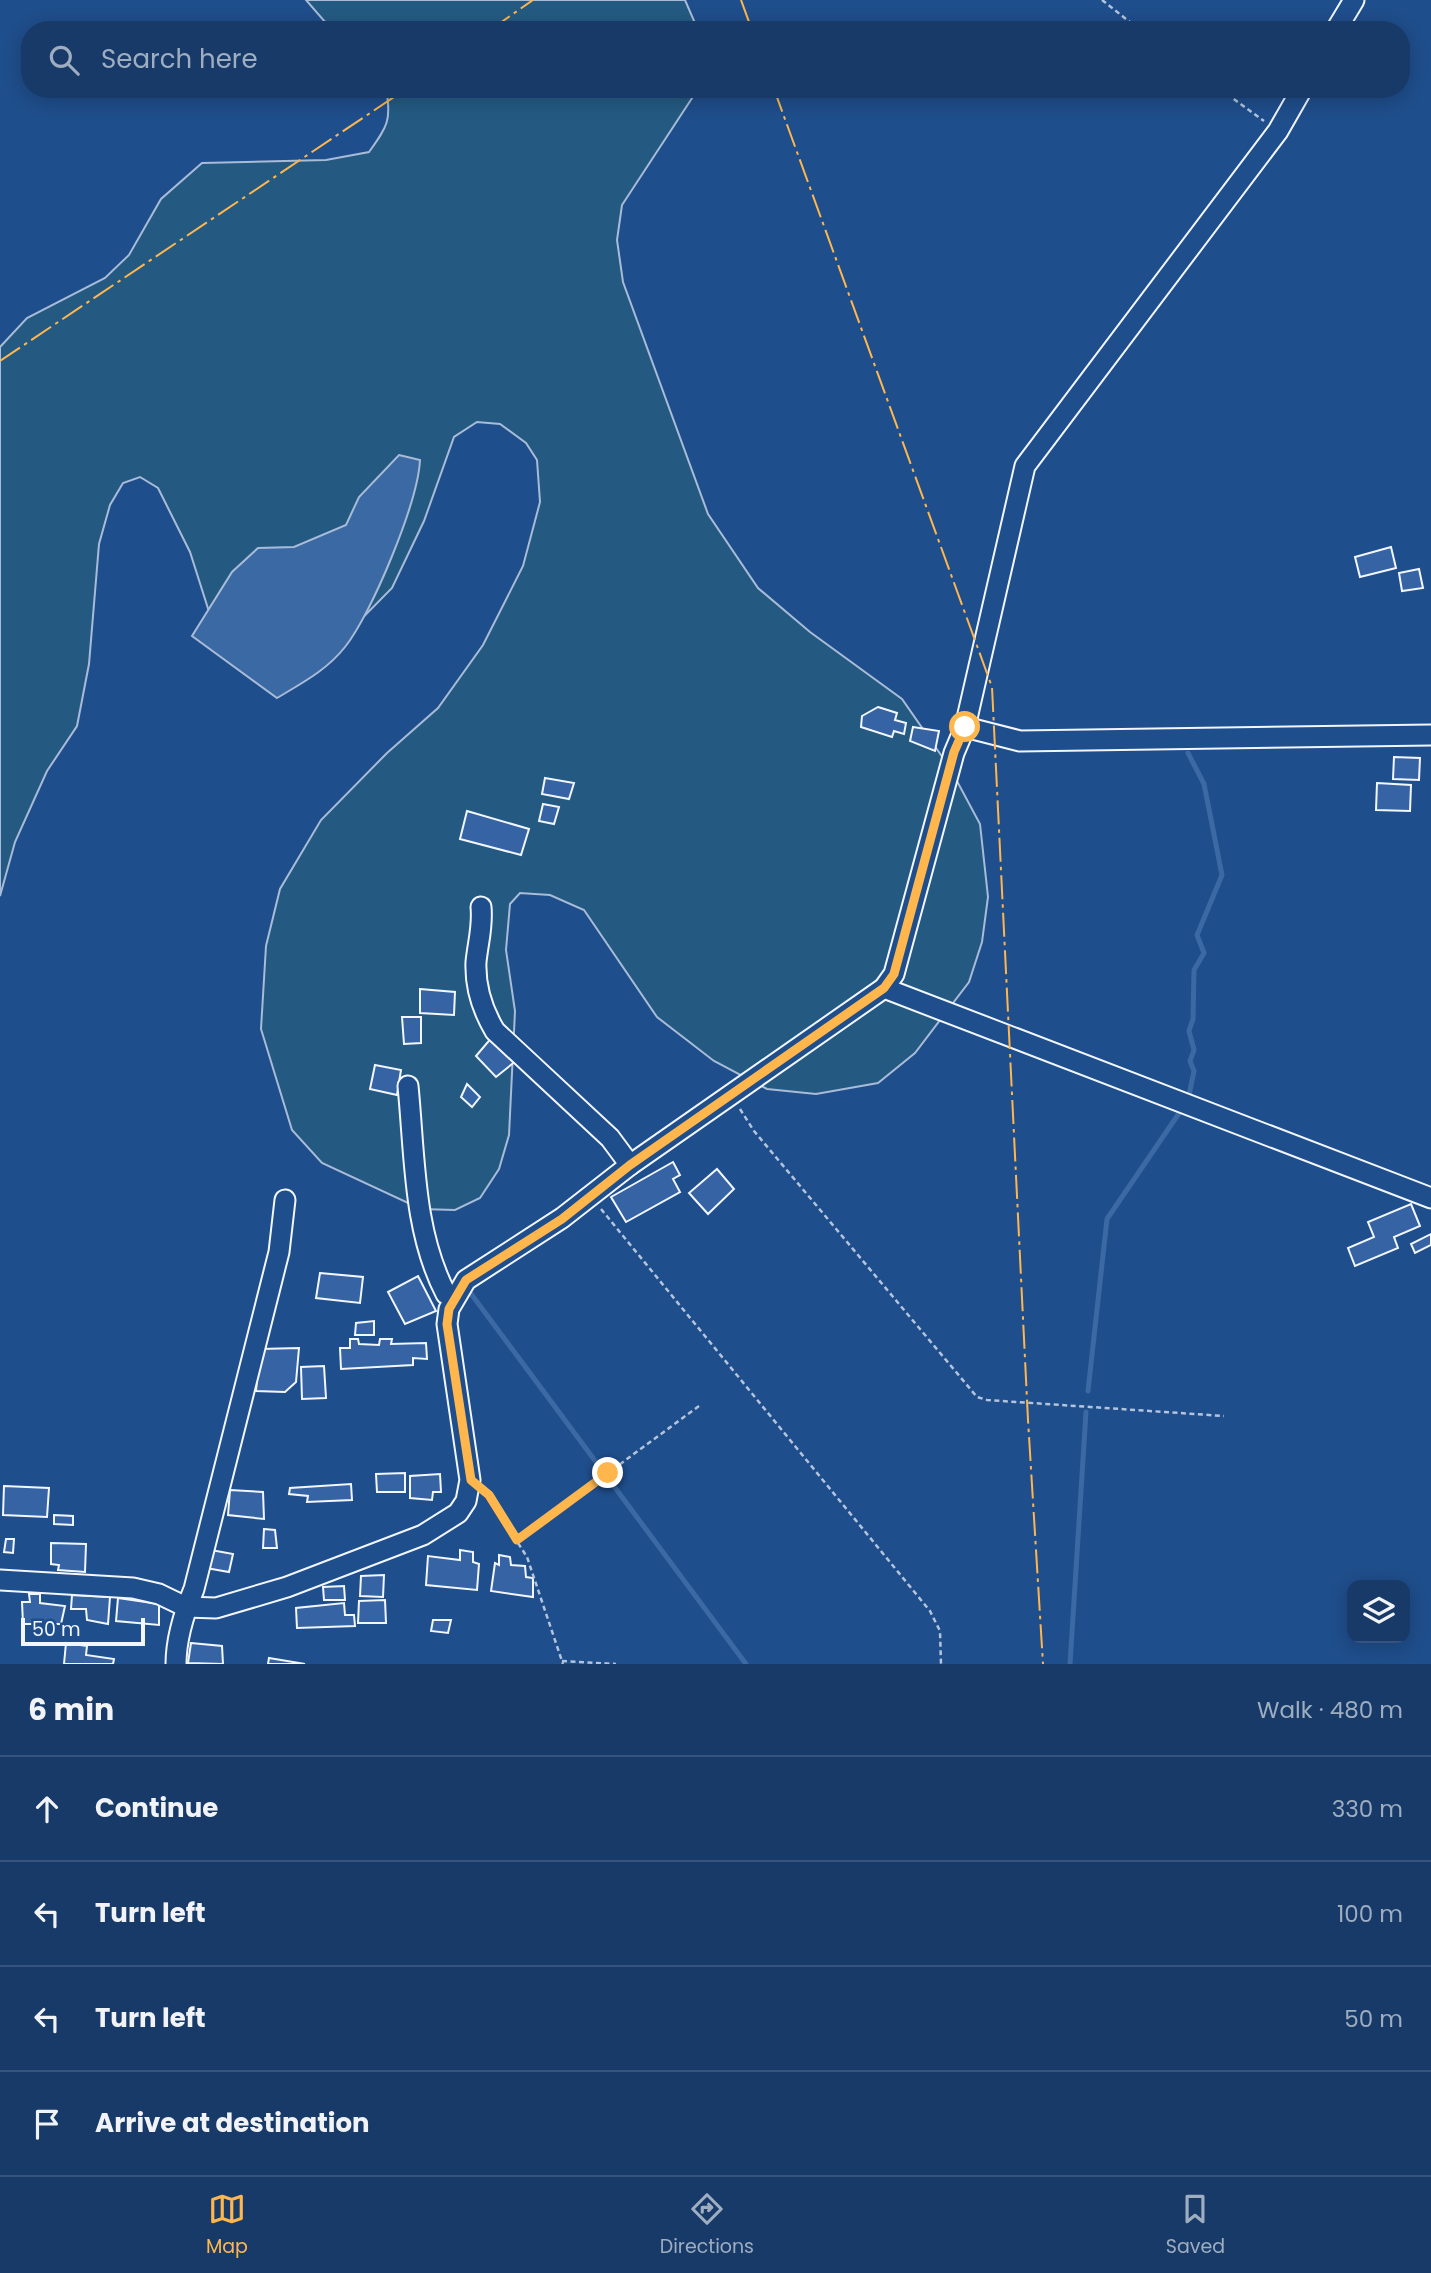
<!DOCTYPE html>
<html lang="en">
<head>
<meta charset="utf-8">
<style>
	body { margin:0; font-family:Poppins,sans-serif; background:#20416f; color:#f1f3f6 }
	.controls { position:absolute; right:21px; bottom:21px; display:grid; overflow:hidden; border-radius:14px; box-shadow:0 4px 18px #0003 }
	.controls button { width:63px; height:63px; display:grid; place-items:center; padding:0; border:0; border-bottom:2px solid #36547d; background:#173a69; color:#f1f3f6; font:35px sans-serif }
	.scale { position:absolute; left:21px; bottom:18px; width:124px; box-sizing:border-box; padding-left:7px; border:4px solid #f2f6ff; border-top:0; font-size:19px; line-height:24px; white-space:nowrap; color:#f2f6ff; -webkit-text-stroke:5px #1f4e8c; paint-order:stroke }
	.stop { position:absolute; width:21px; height:21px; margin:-16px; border:5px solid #ffb74d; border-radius:50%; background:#fff }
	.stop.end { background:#ffb74d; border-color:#fff; box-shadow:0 2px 7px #0008 }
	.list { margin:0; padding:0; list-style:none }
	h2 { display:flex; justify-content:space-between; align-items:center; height:91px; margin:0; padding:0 28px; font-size:30px }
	h2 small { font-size:23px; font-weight:400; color:#9eadc0 }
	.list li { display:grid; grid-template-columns:46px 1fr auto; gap:21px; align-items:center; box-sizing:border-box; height:105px; padding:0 28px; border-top:2px solid #36547d }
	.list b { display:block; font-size:26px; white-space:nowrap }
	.list em { font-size:23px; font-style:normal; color:#9eadc0 }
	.icon { flex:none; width:38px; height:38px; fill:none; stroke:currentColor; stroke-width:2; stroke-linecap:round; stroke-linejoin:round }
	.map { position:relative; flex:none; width:1431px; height:1664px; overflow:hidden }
	.search { position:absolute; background:#173a69; box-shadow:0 4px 18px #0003; left:21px; right:21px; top:21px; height:77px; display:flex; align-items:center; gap:18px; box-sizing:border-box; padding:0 24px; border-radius:28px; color:#9eadc0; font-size:26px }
	.sheet { height:511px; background:#173a69 }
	nav { display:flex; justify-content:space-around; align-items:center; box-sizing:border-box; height:98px; border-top:2px solid #36547d; background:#173a69; font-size:19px; color:#9eadc0 }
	nav a { display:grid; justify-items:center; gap:4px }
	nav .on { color:#ffb74d }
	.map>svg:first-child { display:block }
	.green { fill:#245a82; stroke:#a8bbd7; stroke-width:2 }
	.water { fill:#3b69a3; stroke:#a8bbd7; stroke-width:2 }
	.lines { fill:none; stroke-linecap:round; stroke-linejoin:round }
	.stream { stroke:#3b69a3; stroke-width:5 }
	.building { fill:#3563a3; stroke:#f2f6ff; stroke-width:2 }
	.minor-casing { stroke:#f2f6ff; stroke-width:23 }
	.path { stroke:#b3c4dc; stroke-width:2.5; stroke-dasharray:5 3.5; stroke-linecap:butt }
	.minor { stroke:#1f4e8c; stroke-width:19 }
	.power { stroke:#ffb74d; stroke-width:2; stroke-dasharray:24 5 3.5 5; stroke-linecap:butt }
	.route { stroke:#ffb74d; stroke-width:9 }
</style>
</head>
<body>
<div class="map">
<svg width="1431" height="1664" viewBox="0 0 1431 1664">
	<rect width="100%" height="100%" fill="#1f4e8c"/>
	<g class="green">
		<path d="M306 0H685L698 30H332Z"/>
		<path d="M386 89H698L622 205 617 240 623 282 708 514 758 588 810 632 902 699 950 768 980 824 988 897 982 942 969 982 915 1053 878 1083 816 1094 767 1089 714 1061 657 1017 584 910 550 895 520 893 510 904 506 950 515 1011 509 1135 499 1169 480 1198 455 1210 421 1209 322 1163 292 1130 261 1029 266 946 280 889 321 820 387 753 438 708 483 645 523 566 540 502 537 460 526 443 500 424 477 422 454 437 424 521 392 588 331 650 263 682 243 673 219 643 190 552 158 488 140 477 123 483 110 505 99 544 89 664 77 726 47 771 15 842 0 896V347L27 318 105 278 129 255 161 199 202 163 326 160 369 152C387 127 392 120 386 89Z"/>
	</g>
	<path class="water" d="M399 455 420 460C418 502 372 613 345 647 327 670 302 683 277 698L192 636 232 572 258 548 294 547 346 525 359 497Z"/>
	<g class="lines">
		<g class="stream">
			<path d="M469 1291 746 1664"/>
			<path d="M1088 1391 1107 1219 1188 1100 1194 1071 1190 1061 1194 1050 1189 1031 1193 1019 1194 970 1204 953 1197 935 1222 875 1204 784 1188 753"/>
			<path d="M1070 1664 1086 1412"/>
		</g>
	</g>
	<g class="building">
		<path d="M1391 547 1396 568 1360 577 1355 557Z"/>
		<path d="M1419 569 1423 588 1402 591 1399 573Z"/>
		<path d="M878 707 897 713 895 720 906 723 904 734 894 731 892 737 861 727 862 716Z"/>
		<path d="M913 727 939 731 935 751 910 741Z"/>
		<path d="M1394 757 1420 758 1419 780 1393 779Z"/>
		<path d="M545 778 574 783 569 799 542 794Z"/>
		<path d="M1377 783 1411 785 1410 811 1376 810Z"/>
		<path d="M543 804 559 807 554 824 539 821Z"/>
		<path d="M467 811 529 829 521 855 460 839Z"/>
		<path d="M420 989 455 992 454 1015 420 1013Z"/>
		<path d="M402 1017H421V1043L404 1044Z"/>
		<path d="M493 1036 517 1060 496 1077 476 1056Z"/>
		<path d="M375 1065 401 1070 397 1095 370 1089Z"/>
		<path d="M467 1084 480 1097 472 1107 461 1097Z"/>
		<path d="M673 1162 680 1175 673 1179 680 1192 626 1222 611 1197Z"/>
		<path d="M717 1169 734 1189 708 1214 689 1193Z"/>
		<path d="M1411 1204 1420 1226 1394 1237 1398 1248 1355 1266 1348 1248 1374 1237 1368 1222Z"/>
		<path d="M1431 1234V1245L1415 1253 1411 1244Z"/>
		<path d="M320 1273 363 1277 360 1303 316 1298Z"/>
		<path d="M418 1276 436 1311 405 1324 388 1292Z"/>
		<path d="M374 1321V1335H355L356 1323Z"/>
		<path d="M350 1339H358L359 1344 379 1345 380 1339H392L391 1344 426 1343 427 1359 413 1358V1365L341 1369 340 1348H350Z"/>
		<path d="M299 1348 296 1382 285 1392 256 1391 260 1349Z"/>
		<path d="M324 1366 326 1398 302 1399 301 1367Z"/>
		<path d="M405 1473V1492H377L376 1474Z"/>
		<path d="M440 1474 441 1492H433L432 1500 410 1498V1476Z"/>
		<path d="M351 1484 352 1500 307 1502 308 1496 289 1494 290 1488Z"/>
		<path d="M4 1486 49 1488 47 1517 3 1515Z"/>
		<path d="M230 1490 263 1492 264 1519 228 1515Z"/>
		<path d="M54 1515 73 1516V1525L54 1524Z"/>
		<path d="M264 1529 275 1530 277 1548H263Z"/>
		<path d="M6 1539H14L13 1553 4 1552Z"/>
		<path d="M51 1543 86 1544 85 1572 58 1570 59 1565 51 1564Z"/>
		<path d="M211 1550 233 1554 229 1572 206 1568Z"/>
		<path d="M460 1550 473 1552V1562L479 1564 477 1590 426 1585 428 1556 460 1560Z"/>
		<path d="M499 1555 510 1557 511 1565 525 1566 526 1577 533 1578V1597L491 1591 495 1563 499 1565Z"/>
		<path d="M384 1575 383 1597 360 1596 361 1576Z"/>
		<path d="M344 1586 345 1600H324L323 1587Z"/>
		<path d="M29 1594H40V1603L65 1606 61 1624H23L22 1602H30Z"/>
		<path d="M72 1595 110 1597 108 1624 87 1620 86 1609H71Z"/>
		<path d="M118 1598 159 1604V1625L116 1621Z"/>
		<path d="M385 1600 386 1623H358L359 1601Z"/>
		<path d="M344 1603 345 1615H354L355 1626 297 1628 296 1608Z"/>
		<path d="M433 1620H451L448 1633 431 1631Z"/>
		<path d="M66 1643 87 1646 86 1655 114 1659 113 1664H64Z"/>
		<path d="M191 1643 222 1646 223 1664 188 1663Z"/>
		<path d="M269 1658 305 1664H268Z"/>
	</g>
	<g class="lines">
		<g class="minor-casing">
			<g id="minor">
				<path d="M1336 30 1354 0"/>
				<path d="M965 727 1020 741 1431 735"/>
				<path d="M481 907C483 927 478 942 476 962 475 986 483 1011 495 1031L610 1138 630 1165"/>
				<path d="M884 988 1431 1198"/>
				<path d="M408 1086C415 1156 413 1231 446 1294L455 1297"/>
				<path d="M0 1580 133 1588 159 1594 186 1607 216 1608 287 1587 423 1535 458 1513 466 1501 470 1480 447 1324 449 1309 466 1280 562 1218 630 1165 884 988 894 974 954 753 965 727 1025 466 1278 131 1302 89"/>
				<path d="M176 1664C176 1638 184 1613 194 1589L279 1252 285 1200"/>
			</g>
		</g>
		<g class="path">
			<path d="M1102 0 1140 30"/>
			<path d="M1220 89 1264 121"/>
			<path d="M740 1109 754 1131 977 1397 987 1400 1224 1416"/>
			<path d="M601 1209 930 1611 940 1631 941 1664"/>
			<path d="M486 1493 527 1557 563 1664"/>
			<path d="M517 1540 699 1406"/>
			<path d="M562 1661 616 1664"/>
		</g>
		<use href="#minor" class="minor"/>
		<g class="power">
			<path d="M741 0 752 30"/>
			<path d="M490 30 533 0"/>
			<path d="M774 89 992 687 1028 1420 1043 1664"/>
			<path d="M0 361 406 89"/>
		</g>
	</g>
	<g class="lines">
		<path class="route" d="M608 1473 517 1540 489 1495 471 1480 447 1324 449 1309 466 1280 562 1219 630 1165 884 988 894 974 954 752 965 727"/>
	</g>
</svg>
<div class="controls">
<button><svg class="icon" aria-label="layers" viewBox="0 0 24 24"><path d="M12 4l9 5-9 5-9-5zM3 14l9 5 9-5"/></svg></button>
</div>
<div class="scale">50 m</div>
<div class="stop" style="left:965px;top:727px"></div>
<div class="stop end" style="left:608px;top:1473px"></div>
<div class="search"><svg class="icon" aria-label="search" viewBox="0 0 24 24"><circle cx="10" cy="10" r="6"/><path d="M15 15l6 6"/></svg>Search here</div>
</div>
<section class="sheet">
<h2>6 min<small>Walk · 480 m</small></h2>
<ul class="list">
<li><svg class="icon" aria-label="ahead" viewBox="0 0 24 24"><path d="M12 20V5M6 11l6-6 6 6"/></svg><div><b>Continue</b></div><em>330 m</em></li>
<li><svg class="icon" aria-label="left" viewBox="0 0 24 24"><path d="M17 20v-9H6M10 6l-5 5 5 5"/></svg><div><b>Turn left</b></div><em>100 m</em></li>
<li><svg class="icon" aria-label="left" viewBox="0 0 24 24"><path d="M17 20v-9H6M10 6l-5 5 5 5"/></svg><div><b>Turn left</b></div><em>50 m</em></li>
<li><svg class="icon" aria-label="arrive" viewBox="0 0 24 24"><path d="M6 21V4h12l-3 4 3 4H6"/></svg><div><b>Arrive at destination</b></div></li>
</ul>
</section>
<nav>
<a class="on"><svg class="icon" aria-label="map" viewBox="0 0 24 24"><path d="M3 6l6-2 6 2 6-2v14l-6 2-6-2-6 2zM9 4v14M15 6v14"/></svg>Map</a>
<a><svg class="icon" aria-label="directions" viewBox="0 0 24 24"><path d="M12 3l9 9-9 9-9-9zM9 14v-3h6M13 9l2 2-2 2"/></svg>Directions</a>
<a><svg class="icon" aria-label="saved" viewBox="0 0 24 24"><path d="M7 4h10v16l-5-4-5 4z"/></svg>Saved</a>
</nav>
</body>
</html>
